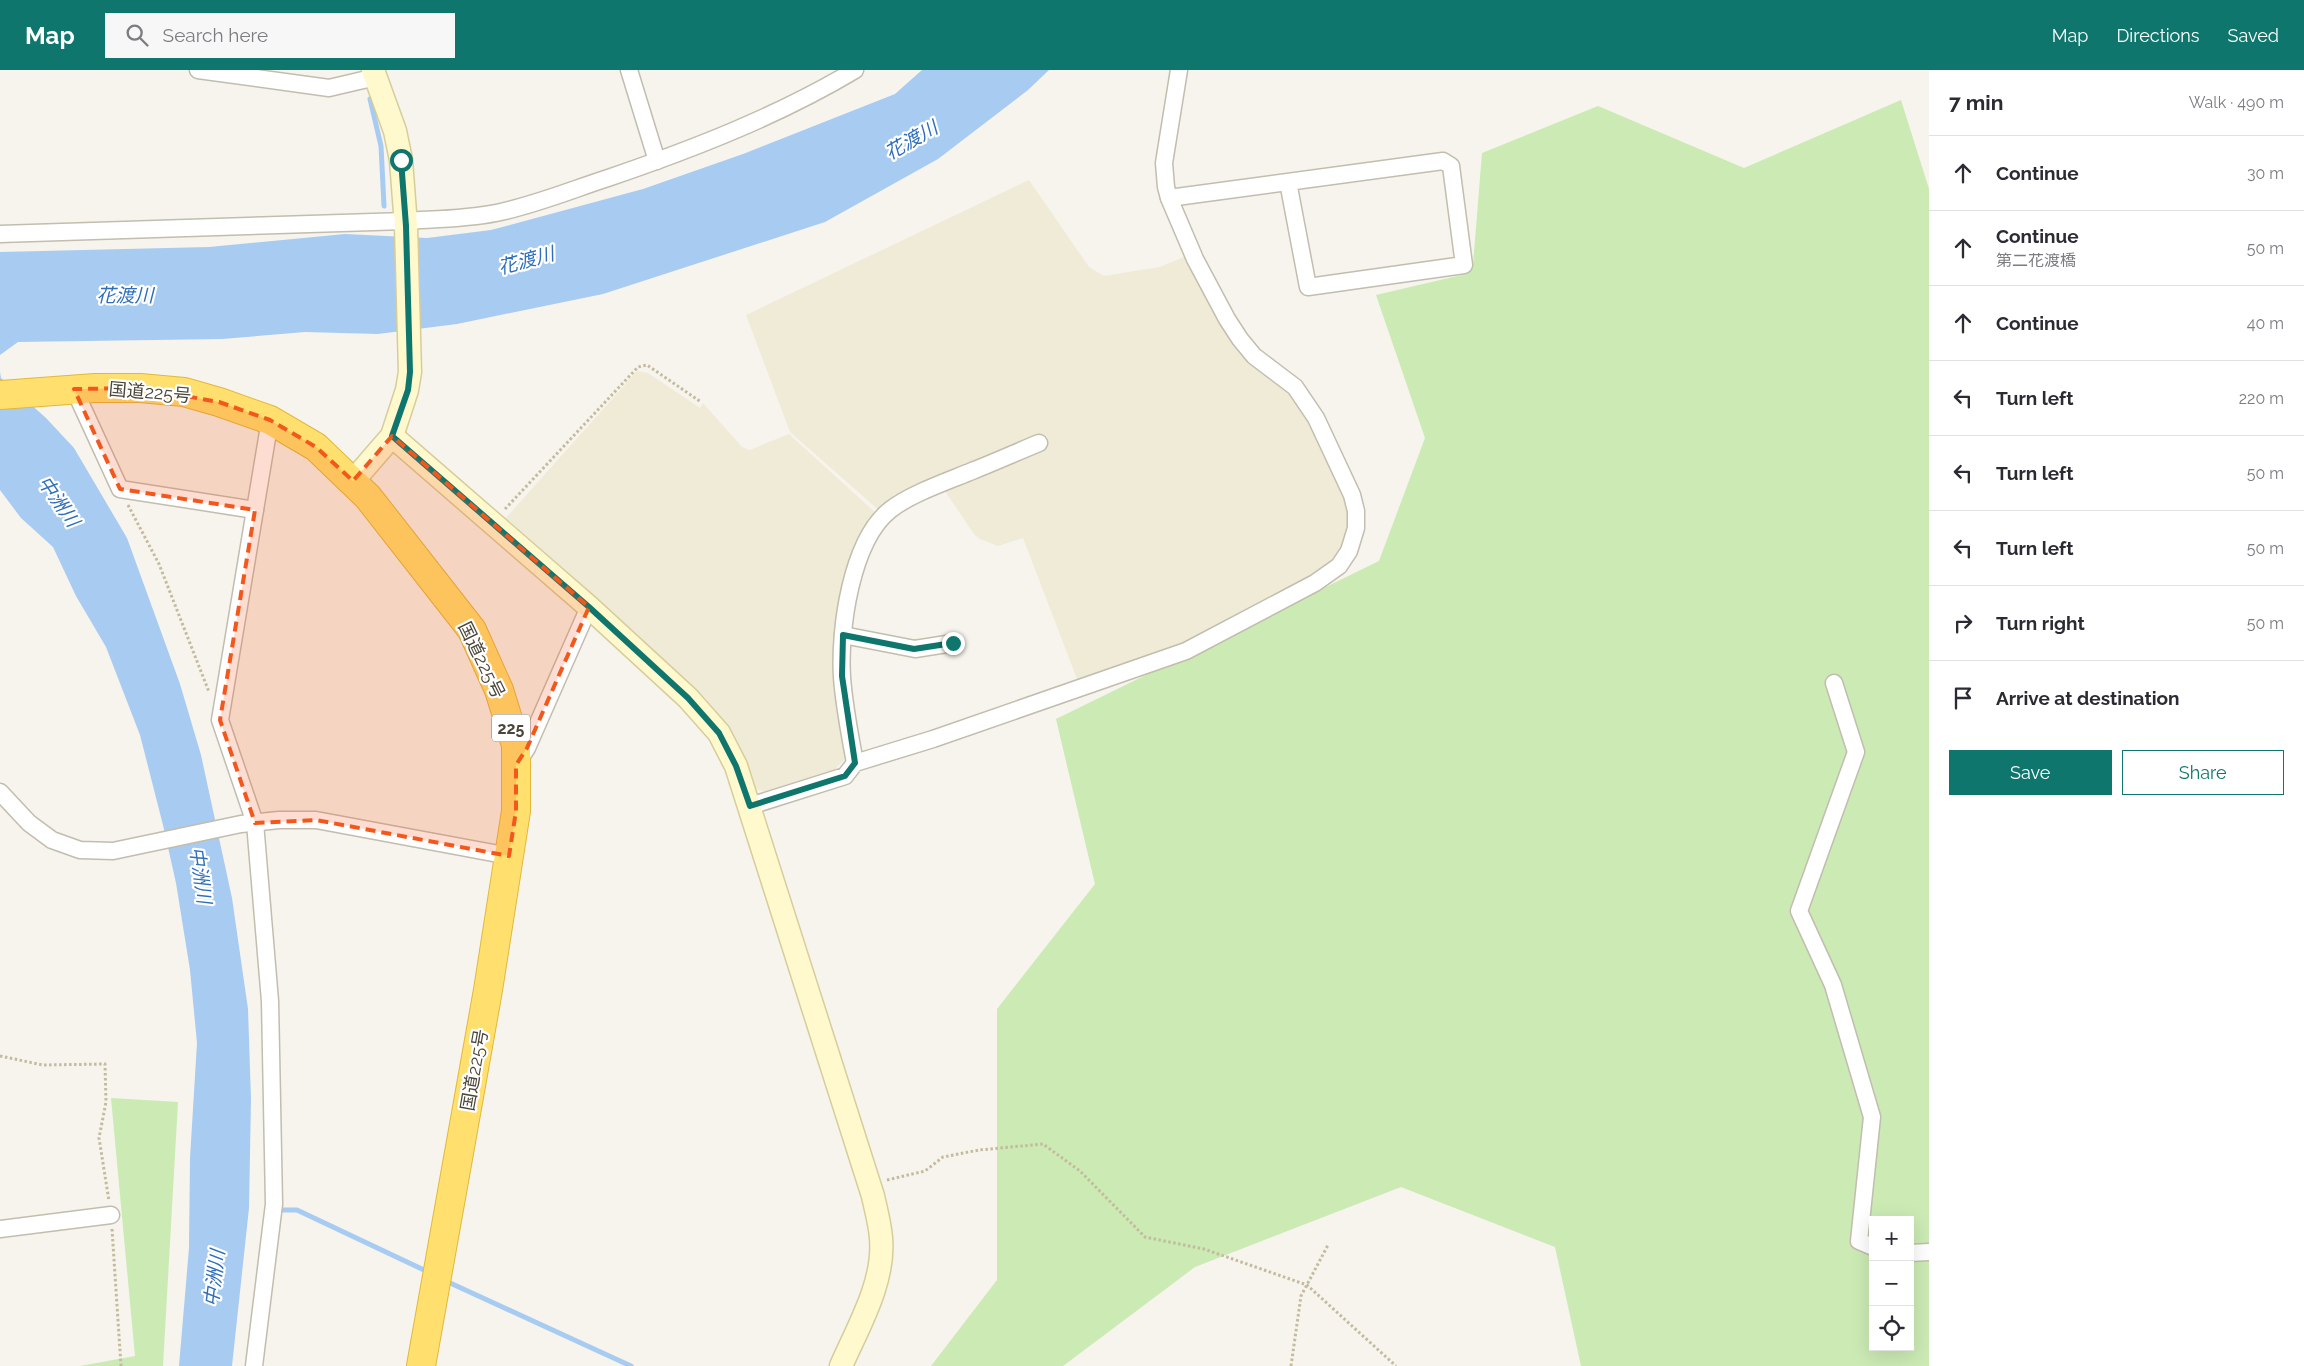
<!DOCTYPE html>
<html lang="en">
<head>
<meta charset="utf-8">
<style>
	body { margin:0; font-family:Raleway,"Noto Sans JP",sans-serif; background:#f7f7f7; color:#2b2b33 }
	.controls { position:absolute; right:15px; bottom:15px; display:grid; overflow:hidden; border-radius:0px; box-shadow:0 5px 20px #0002 }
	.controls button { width:45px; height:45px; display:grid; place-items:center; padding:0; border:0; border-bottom:1px solid #e1e1e2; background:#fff; color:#2b2b33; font:25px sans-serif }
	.stop { position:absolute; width:15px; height:15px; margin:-11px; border:4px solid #0f766e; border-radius:50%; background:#fff }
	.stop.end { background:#0f766e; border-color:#fff; box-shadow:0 1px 5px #0008 }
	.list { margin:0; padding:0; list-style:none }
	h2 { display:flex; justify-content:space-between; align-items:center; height:65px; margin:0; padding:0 20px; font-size:21px }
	h2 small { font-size:16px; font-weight:400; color:#7c7c81 }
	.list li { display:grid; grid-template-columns:32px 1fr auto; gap:15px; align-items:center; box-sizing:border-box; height:75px; padding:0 20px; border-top:1px solid #e1e1e2 }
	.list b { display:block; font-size:19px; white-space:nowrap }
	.list p { margin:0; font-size:16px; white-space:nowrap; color:#7c7c81 }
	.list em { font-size:16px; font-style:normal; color:#7c7c81 }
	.actions { display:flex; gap:10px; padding:15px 20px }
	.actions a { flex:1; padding:11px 0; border:1px solid #0f766e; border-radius:0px; text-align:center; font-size:18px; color:#0f766e }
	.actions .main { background:#0f766e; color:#fff }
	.icon { flex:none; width:28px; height:28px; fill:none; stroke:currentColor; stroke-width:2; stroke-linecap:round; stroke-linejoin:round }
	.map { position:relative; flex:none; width:1929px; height:1296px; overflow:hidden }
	header { display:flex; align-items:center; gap:30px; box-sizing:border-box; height:70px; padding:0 25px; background:#0f766e; color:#fff }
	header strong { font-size:24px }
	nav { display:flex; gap:28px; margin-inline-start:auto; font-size:18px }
	.search { width:350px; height:45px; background:#f7f7f7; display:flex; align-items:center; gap:12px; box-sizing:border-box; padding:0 18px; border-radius:0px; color:#7c7c81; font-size:19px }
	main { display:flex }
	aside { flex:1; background:#fff }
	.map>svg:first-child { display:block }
	.education { fill:#efebd6 }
	.green { fill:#cbeab4; fill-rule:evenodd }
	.water { fill:#a8cbf2 }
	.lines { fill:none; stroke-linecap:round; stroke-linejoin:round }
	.stream { stroke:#a8cbf2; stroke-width:5 }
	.street-casing { stroke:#c2bdae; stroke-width:19 }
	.secondary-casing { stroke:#d6cd9b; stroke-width:25 }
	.highway-casing { stroke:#e1b83b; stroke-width:30 }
	.path { stroke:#c4bb9e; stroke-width:3; stroke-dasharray:2.5 2.5; stroke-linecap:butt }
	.street { stroke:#fff; stroke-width:16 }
	.secondary { stroke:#fff9cd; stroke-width:22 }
	.highway { stroke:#ffe06e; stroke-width:28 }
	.route { stroke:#0f766e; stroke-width:6 }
	.marked { fill:#f4571c; fill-opacity:0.2; stroke:#f4571c; stroke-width:4; stroke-dasharray:10 6; stroke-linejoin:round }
	.labels { text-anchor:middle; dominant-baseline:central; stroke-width:4.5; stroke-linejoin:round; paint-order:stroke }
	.shield { fill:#fff; stroke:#817e74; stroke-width:1 }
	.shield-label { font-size:16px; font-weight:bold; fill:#4b4639 }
	.street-label { font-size:18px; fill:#4b4639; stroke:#fff }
	.water-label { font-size:19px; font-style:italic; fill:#2e6ebb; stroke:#fff }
</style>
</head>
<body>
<header>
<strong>Map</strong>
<div class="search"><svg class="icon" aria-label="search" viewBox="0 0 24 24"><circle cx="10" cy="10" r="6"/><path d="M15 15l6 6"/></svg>Search here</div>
<nav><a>Map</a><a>Directions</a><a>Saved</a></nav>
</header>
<main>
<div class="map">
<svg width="1929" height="1296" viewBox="0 0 1929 1296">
	<rect width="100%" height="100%" fill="#f6f4ec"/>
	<g class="education">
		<path d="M1029 110 1089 197 1104 206 1160 197 1186 186 1306 341 1349 430 1350 462 1335 490 1313 508 1187 575 1079 614 1023 468 998 476 980 469 974 464 936 408 881 442 790 362 746 245Z"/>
		<path d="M637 301 648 303 700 338 703 333 742 377 750 380 789 364 878 445 850 497 844 690 830 704 767 722 756 719 738 672 706 629 606 536 505 449Z"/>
	</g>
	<g class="green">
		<path d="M1901 30 1929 119V1296H1581L1555 1177 1401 1117 1195 1197 1063 1296H931L997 1210V939L1095 814 1056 649 1379 491 1425 368 1376 225 1466 204 1473 195 1482 83 1598 36 1744 98ZM1873 1150H1910V1277H1873Z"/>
		<path d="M111 1028 178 1032 163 1296H80L135 1286Z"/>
	</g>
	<g class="water">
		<path d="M922 0H1049L1028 20 938 89 825 152 603 224 457 254 378 264 305 262 222 269 18 272 0 285V182L209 177 345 164 427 168 491 160 643 119 743 84 895 24Z"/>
		<path d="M0 302 1 308 46 348 74 378 127 468 180 614 201 685 232 828 248 939 251 1029 249 1138 232 1296H179L189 1178 190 1088 197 973 190 900 176 813 163 755 140 665 106 577 76 526 53 477 21 448 0 420Z"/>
	</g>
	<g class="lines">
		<g class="stream">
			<path d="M370 29 381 76 384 136"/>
			<path d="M283 1140H297L424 1200"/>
			<path d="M448 1212 631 1296"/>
		</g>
		<g class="street-casing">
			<g id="street">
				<path d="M198 0 329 18 376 7"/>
				<path d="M629 0 657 91"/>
				<path d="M1169 128 1443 91 1451 96 1464 195 1308 217 1288 112"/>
				<path d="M0 164 405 151C436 149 466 149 496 143 535 135 571 120 608 108 693 79 778 46 855 0"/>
				<path d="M74 319 120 419 255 440"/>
				<path d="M843 565 915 579 953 573"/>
				<path d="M1834 613 1856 682 1799 841 1833 915 1872 1047 1859 1171 1873 1177"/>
				<path d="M518 692 527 678 589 537"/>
				<path d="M855 693C850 665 844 636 842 607 839 560 851 471 890 440 910 424 948 411 972 401 995 392 1017 382 1039 373"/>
				<path d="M0 722 29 753 52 770 80 780 113 781 241 754 279 750H316L509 786"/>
				<path d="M750 736 845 706 855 693 933 669 1186 581 1315 513 1339 496 1349 481 1356 458V441L1352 425 1316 348 1295 317 1254 286 1240 269 1227 249 1195 189 1169 128 1166 117 1164 93 1179 0"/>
				<path d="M0 1159 111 1145"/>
				<path d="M1910 1183 1929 1182"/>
				<path d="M254 1296 274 1134 270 931 255 753 220 650 270 350"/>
			</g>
		</g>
		<g class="secondary-casing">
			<g id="secondary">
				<path d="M392 366 589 537 688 628 719 663 736 696 873 1126C876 1140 880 1154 881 1168 885 1212 858 1257 841 1296"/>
				<path d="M353 411 392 366 407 320 410 302 406 156 401 90 395 61 373 0"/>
			</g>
		</g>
		<g class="highway-casing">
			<path id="highway" d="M0 325 95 318H140L184 322 219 332 270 350 316 377 368 427 472 560 499 620 516 675V741L488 920 421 1296"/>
		</g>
		<g class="path">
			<path d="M128 435 159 494 209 622"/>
			<path d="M505 439 638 297 647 295 701 332"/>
			<path d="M0 986 43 995 105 994 106 1032 99 1068 109 1131"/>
			<path d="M887 1110 925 1101 943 1087 979 1080 1043 1074 1080 1101 1145 1167 1204 1179 1307 1215 1396 1296"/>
			<path d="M112 1159 121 1296"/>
			<path d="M1291 1296 1301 1226 1328 1175"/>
		</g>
		<use href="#street" class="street"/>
		<use href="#secondary" class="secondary"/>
		<use href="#highway" class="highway"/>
	</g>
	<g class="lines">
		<path class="route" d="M401 90 406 156 410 302 408 320 392 366 589 537 688 628 719 663 736 696 750 736 845 706 855 693 842 606 843 565 914 579 953 573"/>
	</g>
	<path class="marked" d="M140 318 219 332 270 350 316 377 353 411 392 366 589 537 527 678 516 695V741L509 786 316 750 255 753 220 650 255 440 120 419 74 319Z"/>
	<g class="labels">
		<rect class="shield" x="492" y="644.5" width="38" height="27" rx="4"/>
		<g class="shield-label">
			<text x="511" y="658">225</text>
		</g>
		<g class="street-label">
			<text transform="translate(150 322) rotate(5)">国道225号</text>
			<text transform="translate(482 590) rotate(64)">国道225号</text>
			<text transform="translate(474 1000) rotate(-80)">国道225号</text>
		</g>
		<g class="water-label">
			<text transform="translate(911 70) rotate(-30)">花渡川</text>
			<text transform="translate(526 190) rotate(-15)">花渡川</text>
			<text x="125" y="225">花渡川</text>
			<text transform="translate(59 431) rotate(55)">中洲川</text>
			<text transform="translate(201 805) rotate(82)">中洲川</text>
			<text transform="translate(214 1208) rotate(-83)">中洲川</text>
		</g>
	</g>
</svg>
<div class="controls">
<button>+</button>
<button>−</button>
<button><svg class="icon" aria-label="locate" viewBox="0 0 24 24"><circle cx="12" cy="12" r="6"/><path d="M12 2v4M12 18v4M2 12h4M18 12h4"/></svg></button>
</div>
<div class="stop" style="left:401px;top:90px"></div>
<div class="stop end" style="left:953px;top:573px"></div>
</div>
<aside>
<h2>7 min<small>Walk · 490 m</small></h2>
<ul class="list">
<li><svg class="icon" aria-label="ahead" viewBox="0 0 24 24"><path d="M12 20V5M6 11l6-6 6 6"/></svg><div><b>Continue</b></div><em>30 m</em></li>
<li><svg class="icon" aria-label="ahead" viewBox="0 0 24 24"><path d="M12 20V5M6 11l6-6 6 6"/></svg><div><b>Continue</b><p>第二花渡橋</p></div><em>50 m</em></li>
<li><svg class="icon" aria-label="ahead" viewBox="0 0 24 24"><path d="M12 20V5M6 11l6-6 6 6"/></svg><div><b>Continue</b></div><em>40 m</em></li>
<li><svg class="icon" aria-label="left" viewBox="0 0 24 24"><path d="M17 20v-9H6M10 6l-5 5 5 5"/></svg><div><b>Turn left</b></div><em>220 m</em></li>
<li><svg class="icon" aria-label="left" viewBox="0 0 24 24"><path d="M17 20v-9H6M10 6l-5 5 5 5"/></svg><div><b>Turn left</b></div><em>50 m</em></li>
<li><svg class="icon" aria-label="left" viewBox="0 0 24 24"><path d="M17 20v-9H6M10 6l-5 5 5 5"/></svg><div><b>Turn left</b></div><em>50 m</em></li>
<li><svg class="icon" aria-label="right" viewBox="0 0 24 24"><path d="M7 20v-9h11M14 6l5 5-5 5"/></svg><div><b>Turn right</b></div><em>50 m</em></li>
<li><svg class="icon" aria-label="arrive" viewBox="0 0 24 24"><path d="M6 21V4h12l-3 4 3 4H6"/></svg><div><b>Arrive at destination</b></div></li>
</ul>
<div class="actions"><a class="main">Save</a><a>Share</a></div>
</aside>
</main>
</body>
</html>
